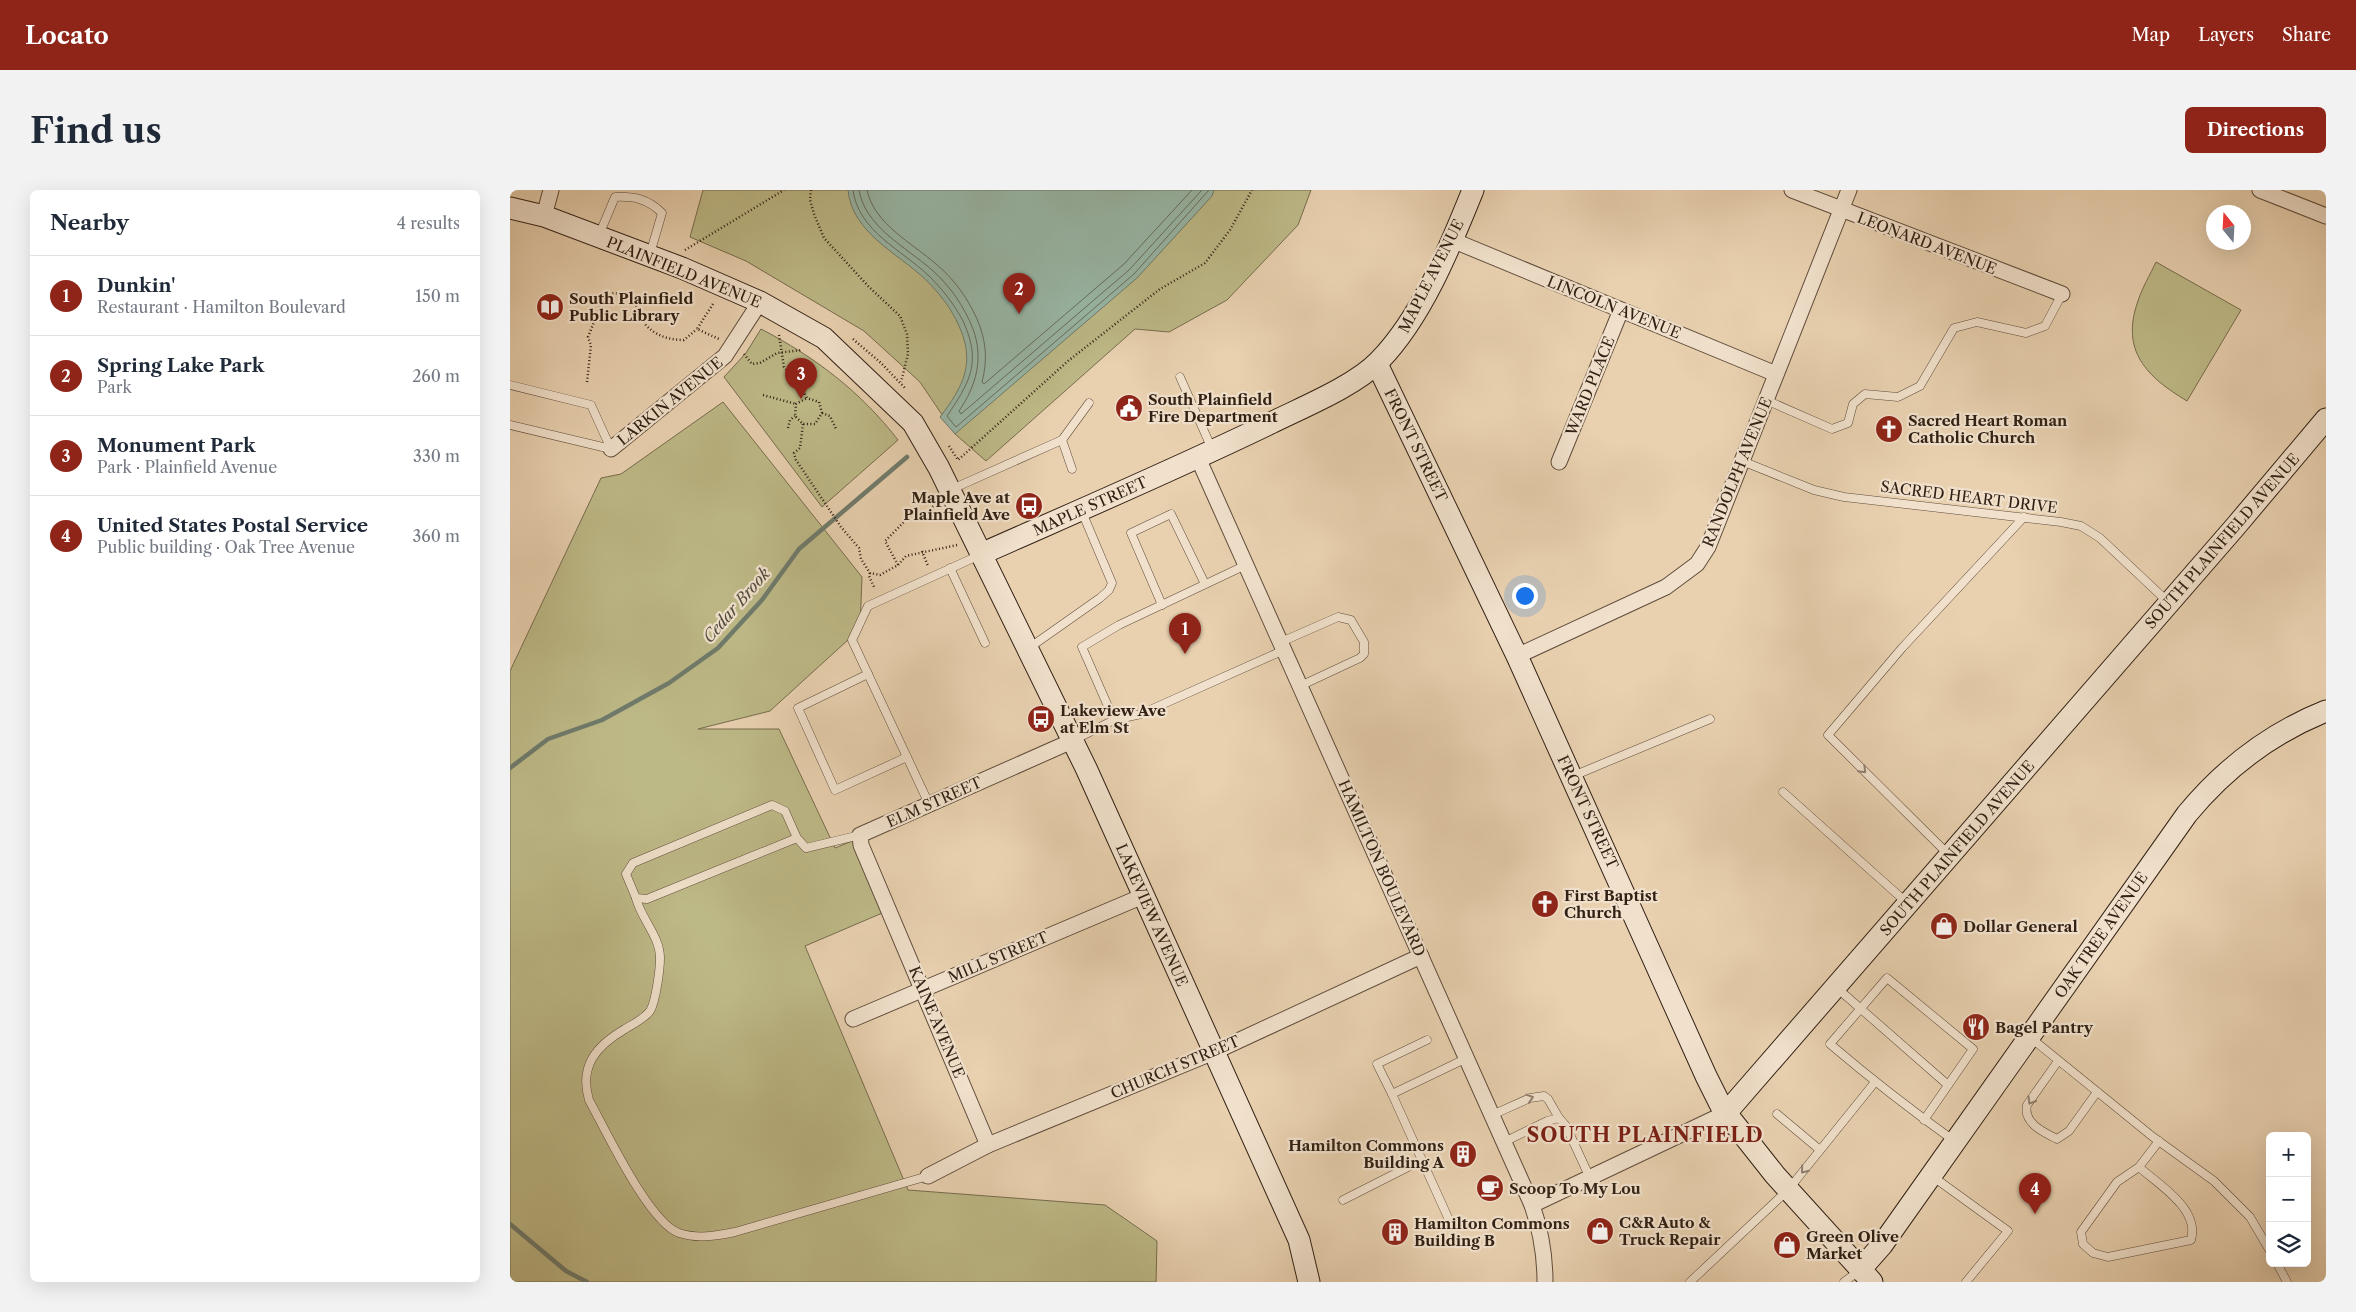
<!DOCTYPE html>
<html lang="en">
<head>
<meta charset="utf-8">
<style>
	body { margin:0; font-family:"Libre Caslon Text",serif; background:#f2f2f3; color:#1f2937 }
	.controls { position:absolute; right:15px; bottom:15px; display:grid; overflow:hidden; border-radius:8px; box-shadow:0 5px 20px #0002 }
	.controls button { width:45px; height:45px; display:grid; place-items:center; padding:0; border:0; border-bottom:1px solid #e0e1e3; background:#fff; color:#1f2937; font:25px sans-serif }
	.compass { position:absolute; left:1696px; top:15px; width:45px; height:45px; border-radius:50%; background:#fff; box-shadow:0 5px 20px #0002; rotate:342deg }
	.you { position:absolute; left:1014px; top:405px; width:18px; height:18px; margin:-12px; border:4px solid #fff; border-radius:50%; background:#1a73e8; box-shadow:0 0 0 8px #1a73e833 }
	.badge { display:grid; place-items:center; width:32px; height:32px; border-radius:50%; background:#8f2418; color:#fff; font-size:16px; font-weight:700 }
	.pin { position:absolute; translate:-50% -41px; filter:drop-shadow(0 1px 2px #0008) }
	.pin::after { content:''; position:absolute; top:26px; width:18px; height:15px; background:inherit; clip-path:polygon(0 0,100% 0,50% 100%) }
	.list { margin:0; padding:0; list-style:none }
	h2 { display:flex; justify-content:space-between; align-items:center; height:65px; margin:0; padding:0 20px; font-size:21px }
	h2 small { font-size:16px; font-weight:400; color:#747a83 }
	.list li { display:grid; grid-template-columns:32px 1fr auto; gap:15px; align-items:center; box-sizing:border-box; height:80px; padding:0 20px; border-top:1px solid #e0e1e3 }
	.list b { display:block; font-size:19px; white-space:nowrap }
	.list p { margin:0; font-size:16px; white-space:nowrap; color:#747a83 }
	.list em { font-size:16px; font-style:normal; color:#747a83 }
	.icon { flex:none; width:28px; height:28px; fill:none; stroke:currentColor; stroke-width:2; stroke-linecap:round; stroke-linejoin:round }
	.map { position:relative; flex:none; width:1816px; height:1092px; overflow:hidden; border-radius:8px }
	header { display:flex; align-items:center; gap:30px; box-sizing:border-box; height:70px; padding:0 25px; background:#8f2418; color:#fff }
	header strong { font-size:24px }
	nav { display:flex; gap:28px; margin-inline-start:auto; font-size:18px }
	.intro { display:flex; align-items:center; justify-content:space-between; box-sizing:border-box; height:120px; padding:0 30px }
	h1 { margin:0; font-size:35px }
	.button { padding:12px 22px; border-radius:8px; background:#8f2418; color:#fff; font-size:18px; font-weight:700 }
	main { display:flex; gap:30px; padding:0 30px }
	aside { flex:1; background:#fff; border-radius:8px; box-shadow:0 5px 20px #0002 }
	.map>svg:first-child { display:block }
	.green { fill:#bdb987; stroke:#776c4e }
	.water { fill:#98b7a7; stroke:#6f7b6c }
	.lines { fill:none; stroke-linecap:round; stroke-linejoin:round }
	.shore { stroke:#646c5e; stroke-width:1 }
	.stream { stroke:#6f7b6c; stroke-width:4.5 }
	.lane-casing { stroke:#5f4c3b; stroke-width:9 }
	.street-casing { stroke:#5f4c3b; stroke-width:17 }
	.secondary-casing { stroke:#312014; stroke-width:23 }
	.path { stroke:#312014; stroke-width:2.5; stroke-dasharray:1 2.5; stroke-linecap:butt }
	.lane { stroke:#f1e1cc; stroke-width:8 }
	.street { stroke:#f1e1cc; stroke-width:15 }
	.secondary { stroke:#f1e1cc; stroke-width:21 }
	.oneway { stroke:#918070 }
	.labels { text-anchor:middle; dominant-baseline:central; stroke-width:4.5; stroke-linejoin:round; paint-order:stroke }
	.street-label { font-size:15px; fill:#312014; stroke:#f1e1cc }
	.poi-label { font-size:15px; font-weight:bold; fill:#312014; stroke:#f1e1cc; text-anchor:start }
	.water-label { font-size:16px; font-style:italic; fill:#504d40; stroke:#f1e1cc }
	.district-label { font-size:20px; font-weight:bold; letter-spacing:1px; fill:#7a1f14; stroke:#f1e1cc }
</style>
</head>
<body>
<header>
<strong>Locato</strong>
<nav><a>Map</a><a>Layers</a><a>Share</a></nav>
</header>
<div class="intro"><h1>Find us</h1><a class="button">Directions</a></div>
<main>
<aside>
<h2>Nearby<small>4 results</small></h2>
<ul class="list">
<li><span class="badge">1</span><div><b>Dunkin'</b><p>Restaurant · Hamilton Boulevard</p></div><em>150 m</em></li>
<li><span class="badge">2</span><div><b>Spring Lake Park</b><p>Park</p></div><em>260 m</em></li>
<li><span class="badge">3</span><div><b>Monument Park</b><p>Park · Plainfield Avenue</p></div><em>330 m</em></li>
<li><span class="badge">4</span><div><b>United States Postal Service</b><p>Public building · Oak Tree Avenue</p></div><em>360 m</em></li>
</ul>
</aside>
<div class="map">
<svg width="1816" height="1092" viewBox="0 0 1816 1092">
	<rect width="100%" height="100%" fill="#e9d1b0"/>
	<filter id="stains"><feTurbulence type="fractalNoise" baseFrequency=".004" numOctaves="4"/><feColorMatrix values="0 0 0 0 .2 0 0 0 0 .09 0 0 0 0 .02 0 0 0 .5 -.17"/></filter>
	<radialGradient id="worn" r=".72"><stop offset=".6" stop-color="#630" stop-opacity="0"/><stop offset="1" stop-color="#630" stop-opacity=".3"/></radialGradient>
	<g class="green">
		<path d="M193 0H801L788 35 717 110 659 142 625 139 476 271 445 244 410 192 354 141 236 71 180 47Z"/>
		<path d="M1646 72 1731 120 1677 211C1637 187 1610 161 1628 111 1632 98 1640 85 1646 72Z"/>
		<path d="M251 139C305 167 350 201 388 250L312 317 214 187 236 163Z"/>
		<path d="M213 212 352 387 350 439 260 521 188 539H269L325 658 347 649 377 721 295 756 398 1000 595 1015 647 1051 646 1092H0V481L91 288 111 284Z"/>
	</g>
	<path class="water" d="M338 0H704L702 6 627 88 445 244 430 227C453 197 466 173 449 136 441 118 430 104 416 90 388 63 342 43 338 0Z"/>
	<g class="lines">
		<g class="shore">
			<path d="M343 0C348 41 392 60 419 86 433 100 444 114 453 131 472 172 460 192 437 226L446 237 624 84 699 0"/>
			<path d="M349 0C355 37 396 57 422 80 440 96 454 116 463 139 474 169 466 196 449 221L451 224 619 80 692 0"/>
			<path d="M357 0C364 34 402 53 426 74 444 89 457 107 467 129 476 150 478 169 472 192L474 194 614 74 682 0"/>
		</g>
		<g class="stream">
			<path d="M0 578 38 549 92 530 159 493 208 458 252 410 289 359 397 267"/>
			<path d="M0 1034 56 1081 77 1092"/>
		</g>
		<g class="lane-casing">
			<g id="lane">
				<path d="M89 45 105 7C124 6 138 9 152 23L140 64"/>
				<path d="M670 187 702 259"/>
				<path d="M0 195 81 215 101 259 0 235"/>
				<path d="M1256 210 1322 239 1338 233 1343 214 1355 204 1388 207 1410 196 1444 138 1467 132 1516 143 1535 136 1552 104"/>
				<path d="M552 250 579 213"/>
				<path d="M1232 271 1304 300 1334 307 1551 332 1571 336 1590 348 1658 412"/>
				<path d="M442 299 552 250 562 279"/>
				<path d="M440 378 475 453"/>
				<path d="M652 415 621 343 661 324 695 394"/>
				<path d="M771 452 828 427 841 430 854 452V464L850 468 790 496"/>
				<path d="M519 458 590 408 599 400 602 393 572 322"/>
				<path d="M358 484 288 518 325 600 397 567"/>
				<path d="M604 530 631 524 774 460"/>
				<path d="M564 550 604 530 572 457 609 435 736 375"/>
				<path d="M1063 586 1200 529"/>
				<path d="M1273 602 1396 712"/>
				<path d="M419 614 342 450 358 416 470 365"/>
				<path d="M287 648 137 709 126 708 116 684 123 673 262 615 275 621 287 648 296 658 350 645"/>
				<path d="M1439 665 1318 545 1392 458 1514 327"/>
				<path d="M126 708C131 729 150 746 150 768 150 779 146 811 140 821 134 829 123 834 115 839 86 856 69 876 79 910 95 939 139 1033 169 1043 187 1049 206 1046 225 1042L418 986"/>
				<path d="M1327 798 1438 895"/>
				<path d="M1521 848 1643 947 1704 991 1740 1027 1760 1061"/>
				<path d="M1548 871 1517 915C1513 933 1533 942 1547 949L1559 941 1587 902"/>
				<path d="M882 904 867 874 917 850"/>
				<path d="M1267 924 1310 960"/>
				<path d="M982 925 1020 908 1034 906 1038 909 1049 928"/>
				<path d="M1414 930 1463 859 1377 788 1320 854C1360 888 1401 920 1443 950"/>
				<path d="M994 952 1037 931 1049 928 1056 936 1080 988"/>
				<path d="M1629 977C1649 995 1690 1019 1681 1050L1598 1067 1583 1063 1573 1054 1571 1042 1607 992 1629 977 1649 951"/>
				<path d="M1422 986 1498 1041 1456 1092"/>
				<path d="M833 1010 912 970"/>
				<path d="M940 1032 882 904 957 868"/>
				<path d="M1767 1073 1777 1092"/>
				<path d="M1180 1092 1278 1000 1365 892"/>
				<path d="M1334 1092 1349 1081"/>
			</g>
		</g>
		<g class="street-casing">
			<g id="street">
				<path d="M1282 0 1552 104"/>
				<path d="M1750 0 1816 26"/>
				<path d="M34 26 41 0"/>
				<path d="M942 50 1266 184"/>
				<path d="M101 259 215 166 250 112"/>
				<path d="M688 268 1022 1015C1031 1041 1035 1064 1035 1092"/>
				<path d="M1049 272 1111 120"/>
				<path d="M1007 466 1156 397 1187 374 1198 357 1339 0"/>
				<path d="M343 829 633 706"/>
				<path d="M478 955 351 655 350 645 562 551"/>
				<path d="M418 986 478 955 704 862 911 766"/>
				<path d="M1022 1015 1216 923"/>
			</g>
		</g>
		<g class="secondary-casing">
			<g id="secondary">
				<path d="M0 18 34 26 172 78 250 112 314 148 403 233 429 278 576 578 789 1050 799 1092"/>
				<path d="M867 174 1007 466 1196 886 1212 918 1265 985 1362 1092"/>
				<path d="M471 364C568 321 666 279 761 233 793 217 845 196 869 171 912 127 940 57 963 0"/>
				<path d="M1216 923 1725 337 1816 229"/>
				<path d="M1350 1080 1372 1055 1677 624C1715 578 1761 543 1816 521"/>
			</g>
		</g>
		<g class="path">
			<path d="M301 0 300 10 304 24 314 48 359 97 390 126 397 144 398 164 391 192"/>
			<path d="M175 60 274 0"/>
			<path d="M203 114 187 139 209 149"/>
			<path d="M269 145 274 177 289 193 297 208 309 212 312 223 305 234H293L285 226 286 214 297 208"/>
			<path d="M343 149 371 173 395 198"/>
			<path d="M234 164 242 174 250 173 267 163 292 160"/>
			<path d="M77 192 81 155 78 147 94 107C105 99 120 105 127 117 130 122 131 129 135 134 145 146 160 150 174 150L187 139"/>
			<path d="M253 205 286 214"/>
			<path d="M312 223 320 226 326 239"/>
			<path d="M293 234 290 258 284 263 286 270 331 337 349 358 351 369 360 383 370 385 388 375 396 366 447 355"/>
			<path d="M278 238 280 230 285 226"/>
			<path d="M439 256 448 270 558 171 650 99 695 73 720 40 742 0"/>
			<path d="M412 361 418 376"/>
			<path d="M388 375 375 351 400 326 418 321 427 313"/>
			<path d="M360 383 359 386 365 399"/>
		</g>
		<use href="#lane" class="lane"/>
		<use href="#street" class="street"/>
		<use href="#secondary" class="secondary"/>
	</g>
	<defs><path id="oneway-chevron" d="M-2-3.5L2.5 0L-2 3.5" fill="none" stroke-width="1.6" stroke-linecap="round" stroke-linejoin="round" transform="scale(1.25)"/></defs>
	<g class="oneway">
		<use href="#oneway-chevron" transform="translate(1353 580) rotate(45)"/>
		<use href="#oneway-chevron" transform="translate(1020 908) rotate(-18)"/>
		<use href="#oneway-chevron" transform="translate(1521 911) rotate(121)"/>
		<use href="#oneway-chevron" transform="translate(1294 980) rotate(129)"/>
	</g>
	<defs>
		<g id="library-disc" transform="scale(1.4375)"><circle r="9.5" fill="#8f2418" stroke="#f1e1cc"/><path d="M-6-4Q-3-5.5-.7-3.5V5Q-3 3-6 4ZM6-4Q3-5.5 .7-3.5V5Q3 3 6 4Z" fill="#fff"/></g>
		<g id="civic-disc" transform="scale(1.4375)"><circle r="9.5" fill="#8f2418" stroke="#f1e1cc"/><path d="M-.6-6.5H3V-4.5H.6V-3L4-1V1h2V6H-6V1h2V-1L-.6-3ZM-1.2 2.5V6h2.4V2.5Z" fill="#fff"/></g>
		<g id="church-disc" transform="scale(1.4375)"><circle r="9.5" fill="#8f2418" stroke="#f1e1cc"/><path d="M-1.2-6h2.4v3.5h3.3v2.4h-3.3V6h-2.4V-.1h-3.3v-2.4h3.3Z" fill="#fff"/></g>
		<g id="bus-disc" transform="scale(1.4375)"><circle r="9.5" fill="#8f2418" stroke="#f1e1cc"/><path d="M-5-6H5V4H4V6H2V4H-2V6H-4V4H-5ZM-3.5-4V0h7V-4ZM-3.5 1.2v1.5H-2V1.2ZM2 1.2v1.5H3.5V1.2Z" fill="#fff"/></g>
		<g id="shop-disc" transform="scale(1.4375)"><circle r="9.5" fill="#8f2418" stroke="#f1e1cc"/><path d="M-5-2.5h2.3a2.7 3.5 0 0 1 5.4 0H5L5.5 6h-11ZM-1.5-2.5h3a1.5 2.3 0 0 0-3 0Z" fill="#fff"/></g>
		<g id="restaurant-disc" transform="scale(1.4375)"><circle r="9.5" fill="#8f2418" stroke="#f1e1cc"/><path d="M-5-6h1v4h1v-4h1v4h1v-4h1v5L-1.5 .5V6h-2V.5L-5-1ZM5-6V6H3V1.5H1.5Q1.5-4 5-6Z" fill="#fff"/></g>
		<g id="building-disc" transform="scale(1.4375)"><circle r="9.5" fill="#8f2418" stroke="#f1e1cc"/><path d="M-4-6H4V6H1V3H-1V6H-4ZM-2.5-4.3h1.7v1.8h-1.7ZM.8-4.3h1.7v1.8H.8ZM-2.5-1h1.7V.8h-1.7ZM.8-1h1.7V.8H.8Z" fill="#fff"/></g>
		<g id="cafe-disc" transform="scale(1.4375)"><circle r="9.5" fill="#8f2418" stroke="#f1e1cc"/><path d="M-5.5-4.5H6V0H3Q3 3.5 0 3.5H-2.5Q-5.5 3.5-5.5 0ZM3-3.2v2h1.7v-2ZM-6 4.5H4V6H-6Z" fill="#fff"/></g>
	</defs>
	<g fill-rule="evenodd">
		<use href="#library-disc" x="40" y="117"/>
		<use href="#civic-disc" x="619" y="218"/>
		<use href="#church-disc" x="1379" y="239"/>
		<use href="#bus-disc" x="519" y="316"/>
		<use href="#bus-disc" x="531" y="529"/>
		<use href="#church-disc" x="1035" y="714"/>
		<use href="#shop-disc" x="1434" y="736"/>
		<use href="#restaurant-disc" x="1466" y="837"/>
		<use href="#building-disc" x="953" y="964"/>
		<use href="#cafe-disc" x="980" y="998"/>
		<use href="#shop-disc" x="1090" y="1041"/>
		<use href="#building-disc" x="885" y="1042"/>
		<use href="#shop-disc" x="1277" y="1055"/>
	</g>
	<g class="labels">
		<g class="street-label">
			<text transform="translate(1417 53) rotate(21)">LEONARD AVENUE</text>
			<text transform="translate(174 82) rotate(22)">PLAINFIELD AVENUE</text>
			<text transform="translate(921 86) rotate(-63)">MAPLE AVENUE</text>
			<text transform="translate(1104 117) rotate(22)">LINCOLN AVENUE</text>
			<text transform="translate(1080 196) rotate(-68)">WARD PLACE</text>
			<text transform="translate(160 211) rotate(-39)">LARKIN AVENUE</text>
			<text transform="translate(906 255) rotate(64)">FRONT STREET</text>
			<text transform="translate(1227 282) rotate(-68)">RANDOLPH AVENUE</text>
			<text transform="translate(1459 307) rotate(7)">SACRED HEART DRIVE</text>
			<text transform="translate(580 316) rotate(-24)">MAPLE STREET</text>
			<text transform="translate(1712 351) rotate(-49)">SOUTH PLAINFIELD AVENUE</text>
			<text transform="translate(424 612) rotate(-24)">ELM STREET</text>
			<text transform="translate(1078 622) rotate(65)">FRONT STREET</text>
			<text transform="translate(1447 658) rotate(-49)">SOUTH PLAINFIELD AVENUE</text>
			<text transform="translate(872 678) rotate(66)">HAMILTON BOULEVARD</text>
			<text transform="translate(642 725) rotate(66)">LAKEVIEW AVENUE</text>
			<text transform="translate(1591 745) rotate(-55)">OAK TREE AVENUE</text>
			<text transform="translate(488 767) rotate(-23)">MILL STREET</text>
			<text transform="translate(427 832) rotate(67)">KAINE AVENUE</text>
			<text transform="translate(665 877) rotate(-23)">CHURCH STREET</text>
		</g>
		<g class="poi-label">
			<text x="59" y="108">South Plainfield<tspan x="59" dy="17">Public Library</tspan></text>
			<text x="638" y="209">South Plainfield<tspan x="638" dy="17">Fire Department</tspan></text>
			<text x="1398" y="230">Sacred Heart Roman<tspan x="1398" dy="17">Catholic Church</tspan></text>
			<text x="500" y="307" text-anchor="end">Maple Ave at<tspan x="500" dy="17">Plainfield Ave</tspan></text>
			<text x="550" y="520">Lakeview Ave<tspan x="550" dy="17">at Elm St</tspan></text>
			<text x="1054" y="705">First Baptist<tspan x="1054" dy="17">Church</tspan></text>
			<text x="1453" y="736">Dollar General</text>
			<text x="1485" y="837">Bagel Pantry</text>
			<text x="934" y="955" text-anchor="end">Hamilton Commons<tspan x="934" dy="17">Building A</tspan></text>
			<text x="999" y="998">Scoop To My Lou</text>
			<text x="1109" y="1032">C&amp;R Auto &amp;<tspan x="1109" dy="17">Truck Repair</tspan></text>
			<text x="904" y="1033">Hamilton Commons<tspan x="904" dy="17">Building B</tspan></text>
			<text x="1296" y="1046">Green Olive<tspan x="1296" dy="17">Market</tspan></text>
		</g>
		<g class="water-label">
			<text transform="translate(226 415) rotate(-49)">Cedar Brook</text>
		</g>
		<g class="district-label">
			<text x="1135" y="945">SOUTH PLAINFIELD</text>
		</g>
	</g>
	<rect width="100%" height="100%" filter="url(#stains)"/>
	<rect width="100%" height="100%" fill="url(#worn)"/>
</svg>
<div class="controls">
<button>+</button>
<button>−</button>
<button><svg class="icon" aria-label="layers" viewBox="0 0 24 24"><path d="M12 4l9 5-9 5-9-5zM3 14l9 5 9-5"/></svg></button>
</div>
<svg class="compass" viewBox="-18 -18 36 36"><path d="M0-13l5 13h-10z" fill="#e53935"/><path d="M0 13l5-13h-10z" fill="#747a83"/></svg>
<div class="you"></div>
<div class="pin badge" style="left:675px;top:464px">1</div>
<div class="pin badge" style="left:509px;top:124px">2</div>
<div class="pin badge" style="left:291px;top:209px">3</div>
<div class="pin badge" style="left:1525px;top:1024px">4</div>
</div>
</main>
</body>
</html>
